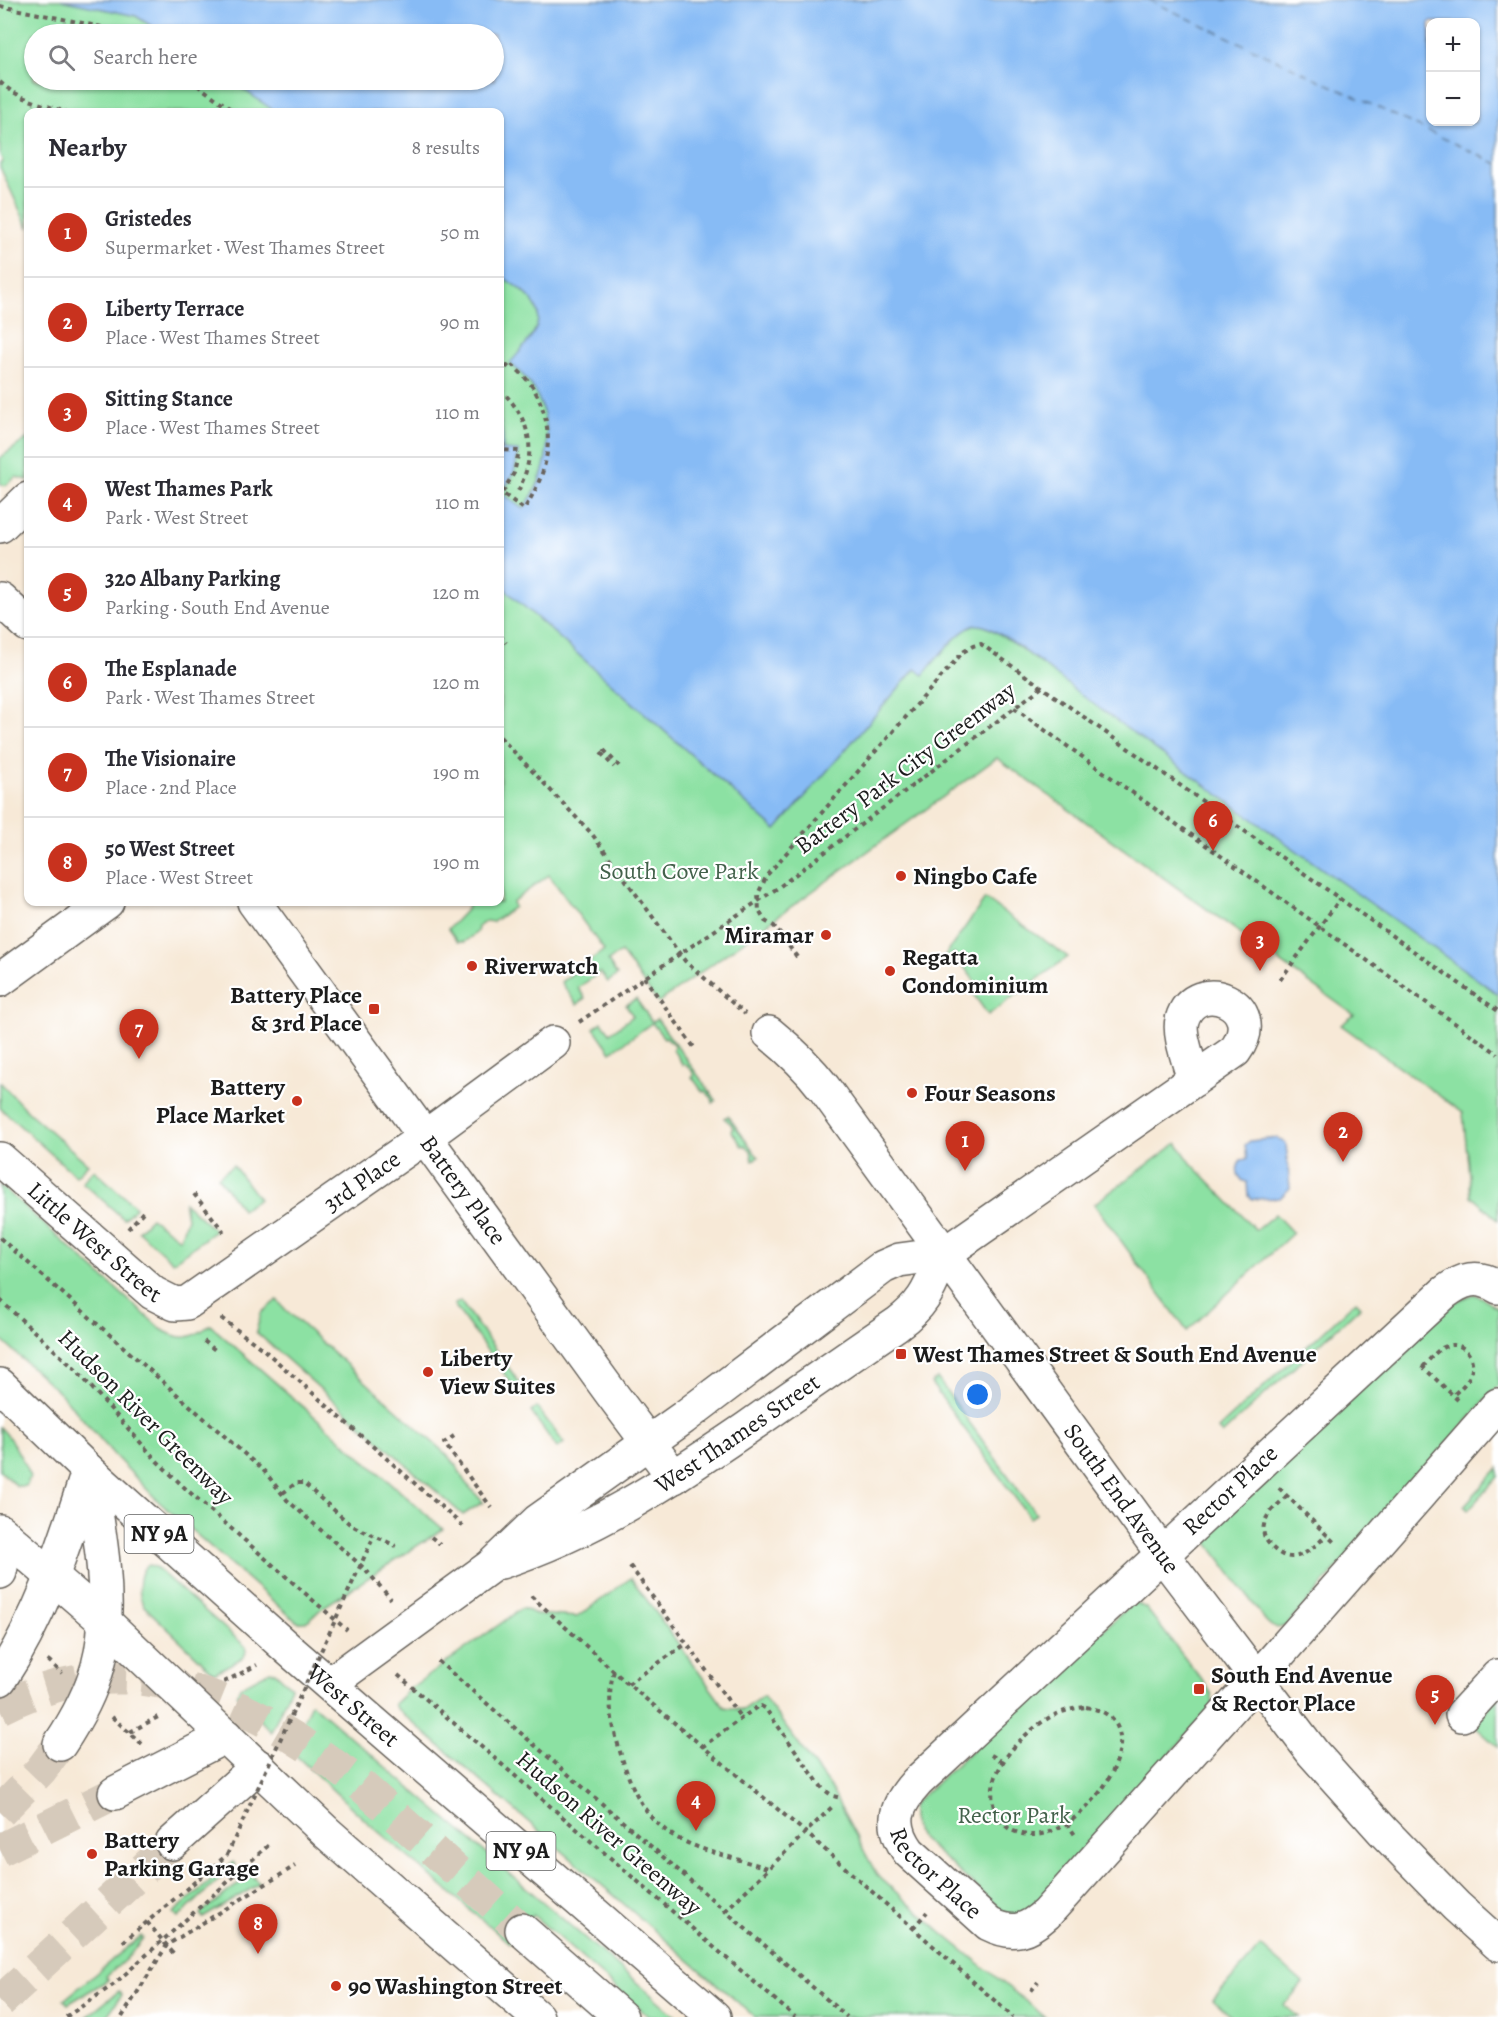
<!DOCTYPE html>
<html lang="en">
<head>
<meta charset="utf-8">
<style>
	body { margin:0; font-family:Alegreya,serif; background:#f2f2f3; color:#2b2b33 }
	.controls { position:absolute; right:18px; top:18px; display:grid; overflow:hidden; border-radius:12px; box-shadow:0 2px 4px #0004 }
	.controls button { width:54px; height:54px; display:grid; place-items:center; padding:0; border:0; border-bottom:2px solid #e1e1e2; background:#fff; color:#2b2b33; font:30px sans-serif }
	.you { position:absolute; left:978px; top:1395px; width:21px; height:21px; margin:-15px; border:4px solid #fff; border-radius:50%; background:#1a73e8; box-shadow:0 0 0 9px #1a73e833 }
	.badge { display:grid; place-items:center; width:39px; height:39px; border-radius:50%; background:#c8321e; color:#fff; font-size:20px; font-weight:700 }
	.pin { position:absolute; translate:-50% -50px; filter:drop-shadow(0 2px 3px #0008) }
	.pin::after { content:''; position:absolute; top:32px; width:21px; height:18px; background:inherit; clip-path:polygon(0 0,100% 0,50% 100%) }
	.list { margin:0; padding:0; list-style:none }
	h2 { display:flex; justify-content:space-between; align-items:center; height:78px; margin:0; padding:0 24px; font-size:26px }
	h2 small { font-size:20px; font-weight:400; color:#7c7c81 }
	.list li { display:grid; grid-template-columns:39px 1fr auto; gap:18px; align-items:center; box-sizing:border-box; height:90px; padding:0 24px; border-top:2px solid #e1e1e2 }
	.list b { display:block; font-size:22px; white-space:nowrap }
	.list p { margin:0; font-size:20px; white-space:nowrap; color:#7c7c81 }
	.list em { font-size:20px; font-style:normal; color:#7c7c81 }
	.icon { flex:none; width:33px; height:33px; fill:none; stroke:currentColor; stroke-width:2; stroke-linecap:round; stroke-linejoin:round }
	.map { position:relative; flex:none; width:1498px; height:2017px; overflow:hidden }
	.search { position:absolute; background:#fff; box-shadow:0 2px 4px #0004; left:24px; top:24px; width:480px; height:66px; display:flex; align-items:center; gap:15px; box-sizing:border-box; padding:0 21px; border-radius:33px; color:#7c7c81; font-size:22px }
	.panel { position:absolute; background:#fff; box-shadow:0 2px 4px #0004; left:24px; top:108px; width:480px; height:798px; border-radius:12px }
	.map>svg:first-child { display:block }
	.green { fill:#8ce1a3; stroke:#547e60; stroke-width:1.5 }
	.water { fill:#87bbf5; stroke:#526c88; stroke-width:1.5; fill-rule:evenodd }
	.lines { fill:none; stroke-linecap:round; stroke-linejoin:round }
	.ferry { stroke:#475c73; stroke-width:1.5; stroke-dasharray:8 6; stroke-linecap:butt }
	.minor-tunnel { stroke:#d6cabb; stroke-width:33; stroke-dasharray:33 16; stroke-linecap:butt }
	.highway-tunnel { stroke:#d6cabb; stroke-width:33; stroke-dasharray:33 16; stroke-linecap:butt }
	.minor-casing { stroke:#69645d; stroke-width:36 }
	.highway-casing { stroke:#69645d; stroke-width:36 }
	.path { stroke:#69645d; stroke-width:4; stroke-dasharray:4.5 4.5; stroke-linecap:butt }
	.minor { stroke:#fff; stroke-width:33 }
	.highway { stroke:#fff; stroke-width:33 }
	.path-bridge { stroke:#69645d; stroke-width:4; stroke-dasharray:4.5 4.5; stroke-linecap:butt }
	.poi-dot { fill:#c8321e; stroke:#fff; stroke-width:2 }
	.labels { text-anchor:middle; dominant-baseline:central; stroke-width:4.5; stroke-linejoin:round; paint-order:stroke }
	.shield { fill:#fff; stroke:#606060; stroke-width:1.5 }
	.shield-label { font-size:22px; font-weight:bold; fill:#1c1c1c }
	.street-label { font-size:24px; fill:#1c1c1c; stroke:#fff }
	.park-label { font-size:24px; fill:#43614b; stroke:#fff }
	.poi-label { font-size:24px; font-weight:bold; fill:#1c1c1c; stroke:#fff; text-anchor:start }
</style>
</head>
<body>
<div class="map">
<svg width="1498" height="2017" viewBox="0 0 1498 2017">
	<rect width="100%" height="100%" fill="#fff"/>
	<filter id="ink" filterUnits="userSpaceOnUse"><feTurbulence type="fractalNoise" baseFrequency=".0167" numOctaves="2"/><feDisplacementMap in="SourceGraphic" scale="12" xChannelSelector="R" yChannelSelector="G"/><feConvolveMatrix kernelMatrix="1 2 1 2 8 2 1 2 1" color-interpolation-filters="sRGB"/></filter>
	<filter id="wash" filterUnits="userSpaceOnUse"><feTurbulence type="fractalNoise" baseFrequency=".008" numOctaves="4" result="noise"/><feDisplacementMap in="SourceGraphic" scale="24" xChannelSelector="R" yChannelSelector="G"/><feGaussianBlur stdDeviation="1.35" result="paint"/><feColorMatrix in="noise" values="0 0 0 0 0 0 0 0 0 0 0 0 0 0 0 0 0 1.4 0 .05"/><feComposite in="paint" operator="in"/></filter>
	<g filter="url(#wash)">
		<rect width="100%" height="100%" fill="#f7e9d7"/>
		<g class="green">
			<path d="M0 0H61L77 3 136 16 164 34H34V80H230L276 112H28V228L0 167V163L3 162 0 154Z"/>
			<path d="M500 275C509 282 522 289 530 298 552 321 525 345 511 363 519 371 529 380 535 391 557 434 549 471 524 509L502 493 509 482 519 452 503 450V436L500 420Z"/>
			<path d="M28 438V480L16 477 5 486 0 484V458Z"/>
			<path d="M500 585 776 830 915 669 923 675C934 662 962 624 979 625 996 626 1060 678 1077 691 1215 794 1358 893 1498 994V1220L1471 1196 1463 1113 1341 1025 1354 1015 997 758 658 1003 621 952 608 961 617 975 608 982 600 972 578 988 585 998 577 1005 561 982 604 950 549 875 512 902 514 907 493 922 486 921 478 927 477 932 464 942H457L448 929 467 909 469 902H500Z"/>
			<path d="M985 899 1068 957 988 1015 969 988 976 983 954 953 946 959 944 957Z"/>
			<path d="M636 999 652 1022 657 1019 716 1100 713 1103 712 1098 705 1091 703 1092 692 1077 694 1076 692 1071 685 1064 683 1065 673 1050 674 1045 666 1037 664 1038 652 1023 611 1052 594 1028 602 1022 610 1033 633 1016 626 1005Z"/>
			<path d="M0 1082 26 1110 88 1164 76 1176 0 1108Z"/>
			<path d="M728 1116 758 1157 753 1160 751 1157 752 1156 751 1151 744 1145 742 1146 731 1130 733 1129 731 1124 724 1118Z"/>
			<path d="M1177 1143 1191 1163 1256 1230 1275 1214 1293 1233 1187 1331 1094 1204Z"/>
			<path d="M233 1165 259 1199 242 1210 218 1177Z"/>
			<path d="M94 1170 136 1207 124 1219 82 1182Z"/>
			<path d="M0 1185 161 1329C181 1342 192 1339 210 1325L443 1529 322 1608C314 1615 307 1626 296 1621L159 1502 115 1456 61 1394 0 1339Z"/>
			<path d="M184 1202 215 1231 173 1262 138 1231 151 1218 180 1239 187 1218Z"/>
			<path d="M1474 1294 1483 1298 1498 1309V1386L1287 1625C1277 1630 1272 1628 1265 1620L1208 1543 1206 1533 1450 1304Z"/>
			<path d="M277 1300 286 1310 447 1455 457 1467 465 1482 483 1502 463 1515 256 1332 261 1313Z"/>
			<path d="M460 1301 522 1386 516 1390 454 1305Z"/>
			<path d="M1356 1301 1361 1306 1222 1434 1218 1429Z"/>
			<path d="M937 1378 1036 1514 1030 1518 931 1383Z"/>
			<path d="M537 1407 564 1443 557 1448 531 1412Z"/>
			<path d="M0 1427C13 1440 23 1460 30 1477L26 1486H17L0 1471Z"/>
			<path d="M1498 1468V1477L1468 1510 1464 1506Z"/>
			<path d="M149 1565 155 1567 245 1646 247 1649 244 1657 214 1673 144 1606C138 1596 137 1575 146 1566Z"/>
			<path d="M631 1578 724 1707 743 1710 763 1696 830 1787 877 1875 942 1933 1045 2017H755L396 1708 394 1704 412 1687 521 1609H526L535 1614 577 1617Z"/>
			<path d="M1134 1602 1146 1608 1208 1688 1212 1695 1213 1705 1034 1910 1011 1915 1004 1912 920 1837C912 1827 910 1817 913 1804Z"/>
			<path d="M270 1671 275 1672 291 1687 271 1732 237 1694 240 1687Z"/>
			<path d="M1498 1696V1747L1473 1725Z"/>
			<path d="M311 1703 677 2017H649L533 1915 509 1943 367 1822 290 1750Z"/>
			<path d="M233 1862 235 1865 178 1918 173 1913Z"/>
			<path d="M251 1874 259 1884 203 1918 200 1914Z"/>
			<path d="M141 1936 143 1938 126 1959 106 1977 108 1980 68 2004 64 2000Z"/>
			<path d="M1261 1946 1303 1983 1284 2005 1298 2017H1232L1213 2000Z"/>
			<path d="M119 1991 122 1995 106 2017H87Z"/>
		</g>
		<g class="water">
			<path d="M61 0H1498V994C1357 893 1215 794 1076 691 1060 678 996 625 979 625 962 624 934 662 923 675L915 669 776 830 500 585V420L503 436V450L519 451 514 473 502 493 523 509C550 475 555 430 535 391 529 380 519 371 510 363 525 345 552 321 530 298 522 289 509 282 500 275V112H276L230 80H494V34H164L136 16ZM1430 22H1476V122H1430Z"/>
			<path d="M1277 1138 1286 1144 1290 1188 1280 1198 1252 1199 1248 1196 1247 1182 1243 1181C1236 1174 1236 1168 1241 1160L1247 1159 1245 1145 1250 1141Z"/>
		</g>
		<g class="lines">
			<path class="ferry" d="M1149 0 1498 164"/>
		</g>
	</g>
	<g filter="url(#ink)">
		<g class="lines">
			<path class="minor-tunnel" d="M0 2002 172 1843"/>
			<g class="highway-tunnel">
				<path d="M0 1708C35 1690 75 1678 114 1678 203 1676 295 1733 362 1786L522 1930"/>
				<path d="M0 1812 41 1770 60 1744"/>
				<path d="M0 1850 115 1793"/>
			</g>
			<g class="minor-casing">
				<g id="minor">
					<path d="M0 526 28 499"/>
					<path d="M0 599 28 625"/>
					<path id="s1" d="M254 902 611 1393 674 1477"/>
					<path d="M0 980 107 902"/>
					<path id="s2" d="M769 1033C790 1050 808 1067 824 1088L1174 1570 1313 1753 1383 1831 1456 1906 1498 1944"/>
					<path id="s3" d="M0 1159 153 1293 175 1304 187 1303 425 1137 553 1043"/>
					<path id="s4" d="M1498 1287C1478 1274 1462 1279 1444 1293L917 1782C895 1806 889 1824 909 1852L989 1924C1013 1936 1027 1931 1046 1914L1256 1680 1498 1405"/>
					<path id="s5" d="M501 1562C593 1532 668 1482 747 1428 797 1393 847 1358 897 1324 927 1302 930 1286 944 1254"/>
					<path d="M329 1684 491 1566 538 1521 683 1418 883 1267 899 1260 944 1254 1235 1051C1270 1004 1195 974 1182 1020 1178 1035 1190 1064 1194 1080"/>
					<path d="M1462 1715 1498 1676"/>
					<path d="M172 1843 258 1766"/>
				</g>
			</g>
			<g class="highway-casing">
				<g id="highway">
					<path id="s6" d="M0 1385 88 1470 287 1648 714 2017"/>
					<path d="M0 1531 104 1621 326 1832 537 2017"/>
					<path d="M0 1572 7 1537"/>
					<path d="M0 1679C43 1614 64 1545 88 1472"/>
					<path d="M60 1744C76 1720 90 1695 98 1666 114 1608 100 1529 88 1470"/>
					<path d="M115 1793 226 1736"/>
					<path d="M522 1930 621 2017"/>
				</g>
			</g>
			<g class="path">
				<path d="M0 6 126 32 129 34"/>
				<path d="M190 80 235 112"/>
				<path d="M0 82C18 99 44 105 67 112"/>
				<path d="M500 375 510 363C519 371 529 380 535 391 557 433 549 471 524 509L502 493 514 473 519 451 503 450V436L500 420"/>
				<path d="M500 389C533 422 538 454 516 495"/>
				<path d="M500 635 506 643"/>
				<path d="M1014 708 1498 1054"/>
				<path d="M500 737 592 834 685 961 745 1014"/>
				<path d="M604 750 619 766"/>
				<path d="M601 753 614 767"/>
				<path d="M797 957 774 926 765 921 759 911 758 894 767 875 963 652 973 646 981 644 1498 1011"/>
				<path d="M644 977 696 1050"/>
				<path d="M1280 980 1340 899"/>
				<path d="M579 1022 779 887 1042 687"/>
				<path d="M194 1194 224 1232"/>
				<path d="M128 1229 143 1212"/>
				<path d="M0 1238 265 1472 287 1500 366 1570 391 1599"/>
				<path d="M0 1300 76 1370 157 1461 185 1488 347 1630"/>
				<path d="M221 1318 264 1350 464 1527"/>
				<path d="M204 1341 215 1350"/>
				<path d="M1422 1366 1460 1402"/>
				<path d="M1423 1367C1429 1360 1436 1351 1444 1347 1461 1339 1477 1356 1471 1373 1468 1382 1460 1389 1453 1395"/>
				<path d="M454 1436 444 1443 491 1507"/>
				<path d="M1279 1488 1336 1544"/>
				<path d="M283 1493 296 1483H303L351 1525 396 1546"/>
				<path d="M1287 1496C1279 1504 1266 1513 1264 1525 1262 1533 1265 1540 1271 1546 1292 1569 1310 1551 1327 1535"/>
				<path d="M431 1537 440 1544"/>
				<path d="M630 1566 741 1718"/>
				<path d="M531 1596 628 1684 805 1832 1013 2017"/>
				<path d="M48 1660 62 1673"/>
				<path d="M438 1661 847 2017"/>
				<path d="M614 1671C606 1696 612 1724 619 1748 646 1844 683 1843 768 1868"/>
				<path d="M398 1675 795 2017"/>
				<path d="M224 1682 257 1665"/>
				<path d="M628 1684 686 1644"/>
				<path d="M1086 1707C1171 1720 1078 1853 1019 1833 1008 1830 1000 1822 996 1813 980 1777 1019 1736 1047 1719 1059 1712 1072 1708 1086 1707Z"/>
				<path d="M112 1717 142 1744"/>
				<path d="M130 1732 158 1717"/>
				<path d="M702 1747 757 1707 761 1706 765 1708 823 1789 833 1796 841 1798"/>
				<path d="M991 1755 1003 1762"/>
				<path d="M1067 1823 1075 1835"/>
				<path d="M725 1911 834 1805"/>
				<path d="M147 1922 174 1954"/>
				<path d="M913 1928 927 1912"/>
				<path d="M123 1942 227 1855"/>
				<path d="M1031 1991 1038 1982"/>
				<path d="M66 2017 113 1985 270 1844"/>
				<path d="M122 2017 167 1945 295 1866"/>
			</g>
			<use href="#minor" class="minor"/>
			<use href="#highway" class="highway"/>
			<path class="path-bridge" d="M227 1855 374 1536"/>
		</g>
	</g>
	<g class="poi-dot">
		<circle cx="901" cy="876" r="6"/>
		<circle cx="826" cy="935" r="6"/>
		<circle cx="472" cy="966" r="6"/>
		<circle cx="890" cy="971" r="6"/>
		<rect x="368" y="1003" width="12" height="12" rx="3"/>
		<circle cx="912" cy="1093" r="6"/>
		<circle cx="297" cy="1101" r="6"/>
		<rect x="895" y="1348" width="12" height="12" rx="3"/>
		<circle cx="428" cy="1372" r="6"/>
		<rect x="1193" y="1683" width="12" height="12" rx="3"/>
		<circle cx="92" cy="1854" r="6"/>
		<circle cx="336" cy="1986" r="6"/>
	</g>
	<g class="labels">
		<g class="shield">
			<rect x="124.5" y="1515" width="69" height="38" rx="4.5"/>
			<rect x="486.5" y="1832" width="69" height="38" rx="4.5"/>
		</g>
		<g class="shield-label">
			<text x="159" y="1534">NY 9A</text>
			<text x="521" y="1851">NY 9A</text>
		</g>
		<g class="street-label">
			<text transform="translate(905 768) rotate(-37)">Battery Park City Greenway</text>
			<text stroke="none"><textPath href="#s3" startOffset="453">3rd Place</textPath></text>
			<text stroke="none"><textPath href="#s1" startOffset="356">Battery Place</textPath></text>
			<text stroke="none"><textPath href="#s3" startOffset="126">Little West Street</textPath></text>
			<text transform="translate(146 1417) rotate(45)">Hudson River Greenway</text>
			<text stroke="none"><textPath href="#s5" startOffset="270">West Thames Street</textPath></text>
			<text transform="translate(1230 1490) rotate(-43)">Rector Place</text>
			<text stroke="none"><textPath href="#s2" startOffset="585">South End Avenue</textPath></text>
			<text stroke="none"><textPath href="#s6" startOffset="477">West Street</textPath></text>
			<text transform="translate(609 1833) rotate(41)">Hudson River Greenway</text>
			<text stroke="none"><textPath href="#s4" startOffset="890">Rector Place</textPath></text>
		</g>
		<g class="park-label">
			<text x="679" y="871">South Cove Park</text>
			<text x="1014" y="1815">Rector Park</text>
		</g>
		<g class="poi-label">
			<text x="913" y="876">Ningbo Cafe</text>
			<text x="814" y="935" text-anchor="end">Miramar</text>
			<text x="902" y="957">Regatta<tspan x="902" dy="28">Condominium</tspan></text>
			<text x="484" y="966">Riverwatch</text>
			<text x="362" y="995" text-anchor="end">Battery Place<tspan x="362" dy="28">&amp; 3rd Place</tspan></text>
			<text x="285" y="1087" text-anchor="end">Battery<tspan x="285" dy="28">Place Market</tspan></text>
			<text x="924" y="1093">Four Seasons</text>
			<text x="913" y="1354">West Thames Street &amp; South End Avenue</text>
			<text x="440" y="1358">Liberty<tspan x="440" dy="28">View Suites</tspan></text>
			<text x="1211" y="1675">South End Avenue<tspan x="1211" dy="28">&amp; Rector Place</tspan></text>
			<text x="104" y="1840">Battery<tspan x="104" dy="28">Parking Garage</tspan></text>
			<text x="348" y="1986">90 Washington Street</text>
		</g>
	</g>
</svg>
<div class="controls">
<button>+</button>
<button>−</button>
</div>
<div class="you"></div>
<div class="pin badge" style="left:965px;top:1171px">1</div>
<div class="pin badge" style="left:1343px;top:1162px">2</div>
<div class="pin badge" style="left:1260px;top:971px">3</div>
<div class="pin badge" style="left:696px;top:1831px">4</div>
<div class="pin badge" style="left:1435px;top:1725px">5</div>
<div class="pin badge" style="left:1213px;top:851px">6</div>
<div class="pin badge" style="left:139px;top:1059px">7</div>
<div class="pin badge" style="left:258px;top:1954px">8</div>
<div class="search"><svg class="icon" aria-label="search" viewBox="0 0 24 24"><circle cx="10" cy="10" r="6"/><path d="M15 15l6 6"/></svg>Search here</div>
<section class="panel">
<h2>Nearby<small>8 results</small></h2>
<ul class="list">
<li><span class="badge">1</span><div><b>Gristedes</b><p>Supermarket · West Thames Street</p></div><em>50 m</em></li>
<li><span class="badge">2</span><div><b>Liberty Terrace</b><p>Place · West Thames Street</p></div><em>90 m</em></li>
<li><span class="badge">3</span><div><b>Sitting Stance</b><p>Place · West Thames Street</p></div><em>110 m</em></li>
<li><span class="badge">4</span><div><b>West Thames Park</b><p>Park · West Street</p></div><em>110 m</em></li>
<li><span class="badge">5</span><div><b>320 Albany Parking</b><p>Parking · South End Avenue</p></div><em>120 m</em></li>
<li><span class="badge">6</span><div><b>The Esplanade</b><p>Park · West Thames Street</p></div><em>120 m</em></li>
<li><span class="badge">7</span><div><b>The Visionaire</b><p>Place · 2nd Place</p></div><em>190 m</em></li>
<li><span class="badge">8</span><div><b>50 West Street</b><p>Place · West Street</p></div><em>190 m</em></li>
</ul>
</section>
</div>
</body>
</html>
